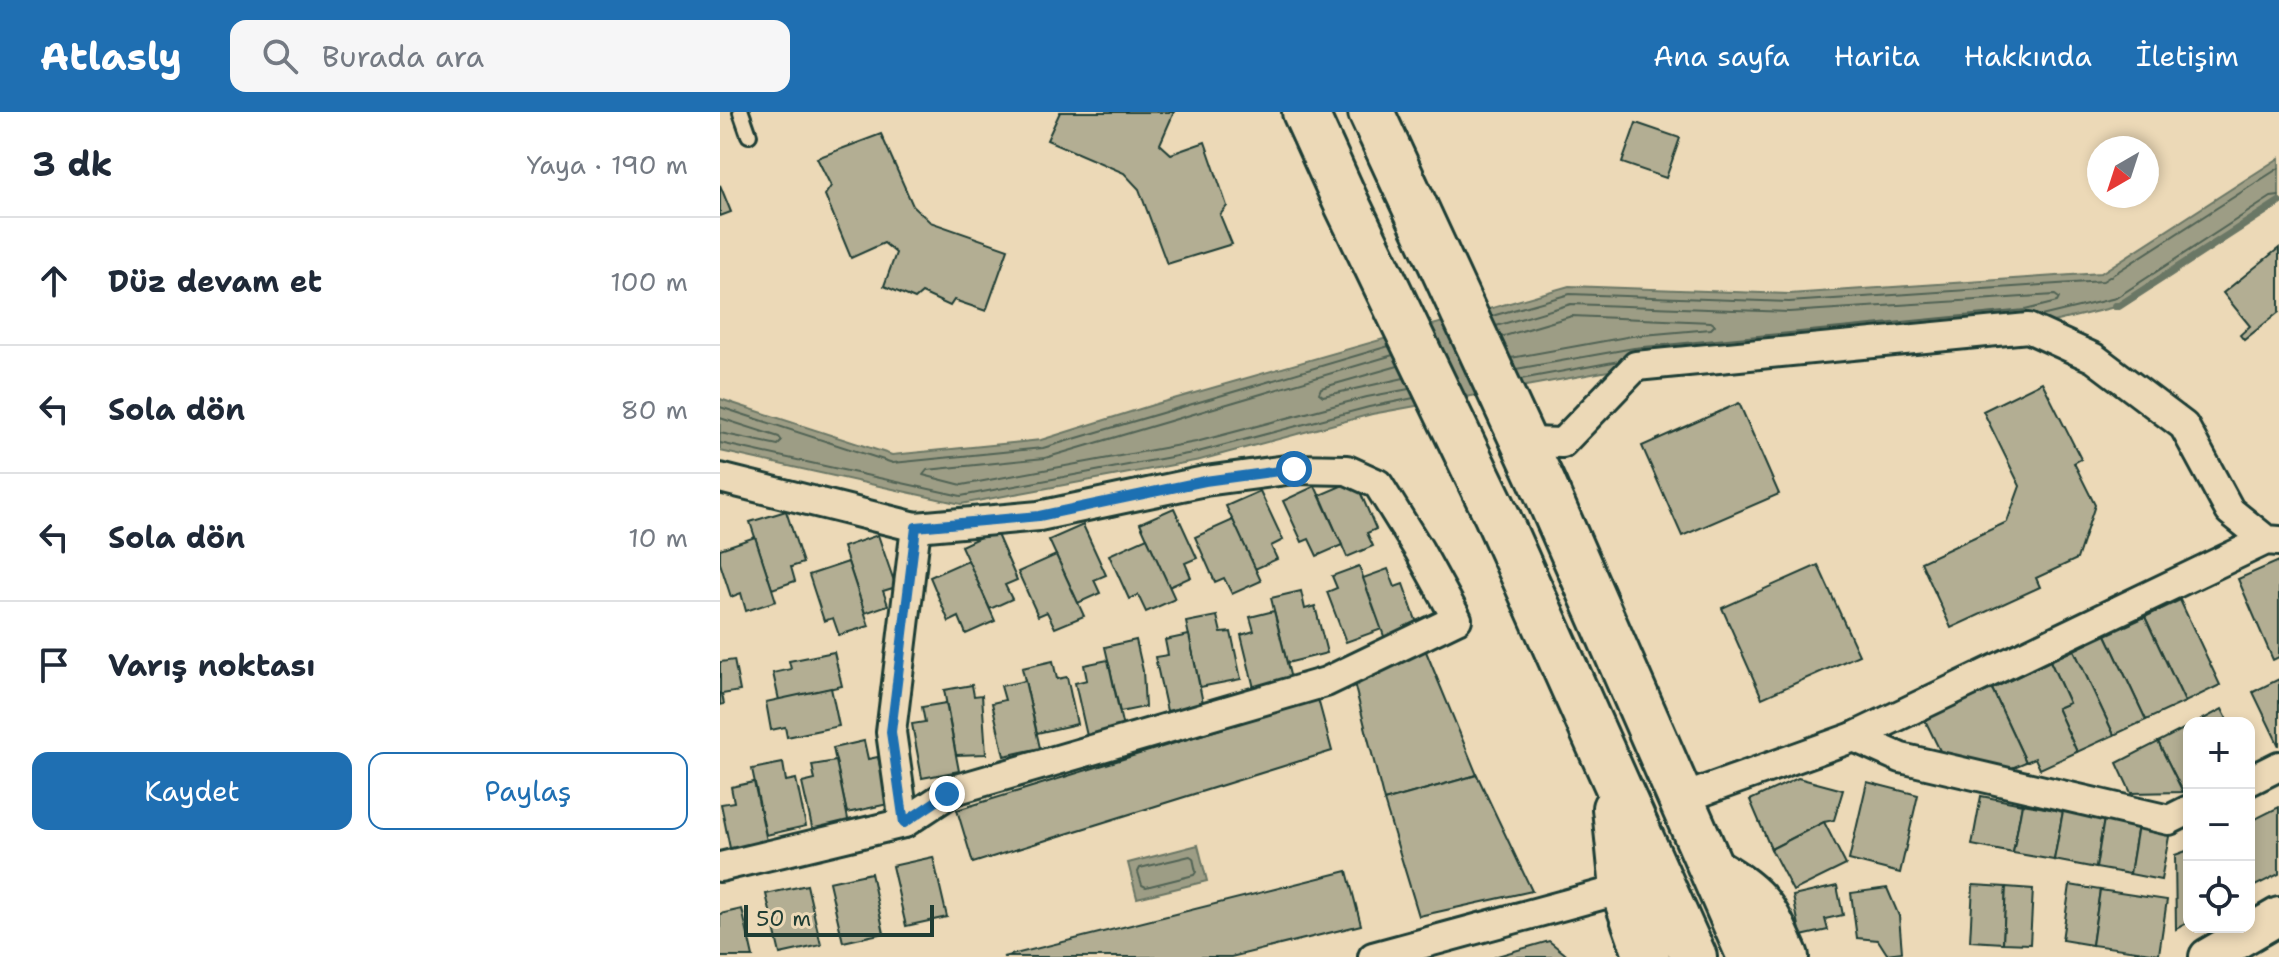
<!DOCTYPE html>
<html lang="tr">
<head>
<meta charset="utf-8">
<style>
	body { margin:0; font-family:"Shantell Sans",sans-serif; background:#f6f6f7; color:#1f2937 }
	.controls { position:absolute; right:24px; bottom:24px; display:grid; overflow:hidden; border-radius:16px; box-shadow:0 4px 12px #0003 }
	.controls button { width:72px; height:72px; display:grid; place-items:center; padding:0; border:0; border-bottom:2px solid #e0e1e3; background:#fff; color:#1f2937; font:40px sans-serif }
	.compass { position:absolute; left:1367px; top:24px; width:72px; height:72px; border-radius:50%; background:#fff; box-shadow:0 4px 12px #0003; rotate:219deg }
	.scale { position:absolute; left:24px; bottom:20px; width:190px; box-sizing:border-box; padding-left:8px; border:4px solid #1f3d34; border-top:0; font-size:22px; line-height:28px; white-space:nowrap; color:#1f3d34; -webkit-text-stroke:6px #ecd9b7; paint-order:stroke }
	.stop { position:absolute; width:24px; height:24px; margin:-18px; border:6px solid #1f6fb2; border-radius:50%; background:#fff }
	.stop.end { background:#1f6fb2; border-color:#fff; box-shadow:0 2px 8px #0008 }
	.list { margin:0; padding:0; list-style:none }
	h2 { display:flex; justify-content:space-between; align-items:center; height:104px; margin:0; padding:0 32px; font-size:34px }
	h2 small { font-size:26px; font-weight:400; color:#747a83 }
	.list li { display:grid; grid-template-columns:52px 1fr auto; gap:24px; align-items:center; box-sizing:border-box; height:128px; padding:0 32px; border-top:2px solid #e0e1e3 }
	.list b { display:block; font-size:30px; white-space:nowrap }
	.list em { font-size:26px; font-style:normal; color:#747a83 }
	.actions { display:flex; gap:16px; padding:24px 32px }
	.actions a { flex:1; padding:18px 0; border:2px solid #1f6fb2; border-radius:16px; text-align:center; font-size:28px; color:#1f6fb2 }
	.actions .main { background:#1f6fb2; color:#fff }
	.icon { flex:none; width:44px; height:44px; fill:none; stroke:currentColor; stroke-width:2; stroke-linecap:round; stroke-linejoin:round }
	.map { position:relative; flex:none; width:1559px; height:845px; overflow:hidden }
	header { display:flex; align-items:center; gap:48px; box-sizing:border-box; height:112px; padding:0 40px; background:#1f6fb2; color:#fff }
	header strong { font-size:38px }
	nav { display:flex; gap:44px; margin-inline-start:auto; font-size:28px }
	.search { width:560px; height:72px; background:#f6f6f7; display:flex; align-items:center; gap:20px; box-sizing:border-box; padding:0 28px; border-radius:16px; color:#747a83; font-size:30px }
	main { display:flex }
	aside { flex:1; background:#fff }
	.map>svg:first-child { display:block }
	.water { fill:#9d9d85; stroke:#6b7765; stroke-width:2 }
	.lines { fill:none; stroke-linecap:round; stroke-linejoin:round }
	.shore { stroke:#516354; stroke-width:2 }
	.stream { stroke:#6b7765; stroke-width:8 }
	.building { fill:#b3ae93; stroke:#1f3d34; stroke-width:2 }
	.service-casing { stroke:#1f3d34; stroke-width:20 }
	.minor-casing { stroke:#1f3d34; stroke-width:34 }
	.tertiary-casing { stroke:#1f3d34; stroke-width:42 }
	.trunk-casing { stroke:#1f3d34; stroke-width:50 }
	.service { stroke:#ecd9b7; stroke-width:14 }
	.minor { stroke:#ecd9b7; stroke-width:28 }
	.tertiary { stroke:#ecd9b7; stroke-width:36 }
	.trunk { stroke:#ecd9b7; stroke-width:44 }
	.route { stroke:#1f6fb2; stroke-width:10 }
</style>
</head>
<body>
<header>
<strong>Atlasly</strong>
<div class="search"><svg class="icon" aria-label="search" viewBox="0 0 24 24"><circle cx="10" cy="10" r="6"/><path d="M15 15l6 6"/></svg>Burada ara</div>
<nav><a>Ana sayfa</a><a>Harita</a><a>Hakkında</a><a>İletişim</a></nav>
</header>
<main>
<aside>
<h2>3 dk<small>Yaya · 190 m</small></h2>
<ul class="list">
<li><svg class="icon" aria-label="ahead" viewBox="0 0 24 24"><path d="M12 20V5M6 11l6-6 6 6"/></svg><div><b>Düz devam et</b></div><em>100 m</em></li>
<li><svg class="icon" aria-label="left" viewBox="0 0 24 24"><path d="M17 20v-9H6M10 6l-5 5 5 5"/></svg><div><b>Sola dön</b></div><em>80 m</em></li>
<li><svg class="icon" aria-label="left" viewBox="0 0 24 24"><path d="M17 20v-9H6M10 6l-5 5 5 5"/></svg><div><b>Sola dön</b></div><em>10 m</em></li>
<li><svg class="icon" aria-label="arrive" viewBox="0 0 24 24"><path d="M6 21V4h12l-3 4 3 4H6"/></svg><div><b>Varış noktası</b></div></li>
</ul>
<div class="actions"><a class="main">Kaydet</a><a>Paylaş</a></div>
</aside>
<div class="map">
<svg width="1559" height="845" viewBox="0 0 1559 845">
	<rect width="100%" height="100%" fill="#ecd9b7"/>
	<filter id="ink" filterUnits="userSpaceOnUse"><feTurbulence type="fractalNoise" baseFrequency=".0125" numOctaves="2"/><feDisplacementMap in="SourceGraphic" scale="16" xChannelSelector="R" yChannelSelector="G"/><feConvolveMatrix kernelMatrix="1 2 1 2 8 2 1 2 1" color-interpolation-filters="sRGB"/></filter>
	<g filter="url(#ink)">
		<g class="water">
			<path d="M1559 46V90L1399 194 1308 216 916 254 652 302 480 348 241 392 0 339V287L172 343 321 328 436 292 849 174 1069 182 1381 161Z"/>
			<path d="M478 733 487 769 417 786 408 751Z"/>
		</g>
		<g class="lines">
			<g class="shore">
				<path d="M772 204 850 182 1069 190 1383 169 1559 56"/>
				<path d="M1321 204 1396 186 1551 85 1559 84"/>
				<path d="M776 214 851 192 1069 200 1335 183 1339 186 1337 190 1305 198 914 236 796 257"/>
				<path d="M781 225 852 204 991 210 995 213 991 217 912 224 791 246"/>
				<path d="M673 243 325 346 207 358 203 363 242 373 476 330 647 285 689 277"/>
				<path d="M678 254 601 276 599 281 603 284 684 266"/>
				<path d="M801 267 899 249"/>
				<path d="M0 295 173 351 323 336 669 234"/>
				<path d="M0 306 59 325 62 329 58 333 0 321"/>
				<path d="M0 331 241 384 478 340 649 295 694 286"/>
				<path d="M470 744 473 746 476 760 474 763 426 775 422 773 418 760 420 756Z"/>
			</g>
			<path class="stream" d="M1395 194H1399L1559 90"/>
		</g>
		<g class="building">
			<path d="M340 0H454L440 32 451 42 485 30 507 94 500 103 512 132 447 152 419 77 404 61 327 28Z"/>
			<path d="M916 11 960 26 946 66 902 51Z"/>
			<path d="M161 22 193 94 210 110 288 137 266 199 234 188 230 194 202 181 195 187 164 174 176 141 164 131 131 146 105 83 111 74 97 46Z"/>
			<path d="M0 73 11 100 0 104Z"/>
			<path d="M1559 136V200L1524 228 1520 223 1530 214 1503 181Z"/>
			<path d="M1322 270 1361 347 1354 351 1375 393 1357 447 1316 466 1320 475 1231 516 1201 450 1287 410 1300 374 1263 299Z"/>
			<path d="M1019 291 1059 382 962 424 922 334Z"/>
			<path d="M635 368 656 417 647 421 653 434 627 445 600 383Z"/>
			<path d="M595 374 622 433 597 444 589 427 582 430 563 389Z"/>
			<path d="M540 379 563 428 551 434 557 447 535 457 506 394Z"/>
			<path d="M454 396 477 446 465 451 471 465 449 475 420 411Z"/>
			<path d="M66 399 83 451 71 455 75 469 52 477 30 410Z"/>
			<path d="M513 408 541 469 512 482 504 466 495 470 475 425Z"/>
			<path d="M363 413 386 463 374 468 380 481 358 491 329 428Z"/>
			<path d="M275 418 297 468 285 473 292 487 270 497 241 434Z"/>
			<path d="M158 423 176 475 163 479 168 493 145 501 123 435Z"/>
			<path d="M35 425 56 489 26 499 21 481 11 485 0 451V437Z"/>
			<path d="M427 426 455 487 426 500 418 483 409 487 389 443Z"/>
			<path d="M336 443 364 504 335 516 327 500 318 504 298 460Z"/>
			<path d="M248 448 275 509 246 522 239 505 229 510 210 465Z"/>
			<path d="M1559 449V545L1553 548 1518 467Z"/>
			<path d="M128 450 149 514 119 523 113 506 104 509 89 463Z"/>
			<path d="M1098 453 1139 543 1042 586 1002 496Z"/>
			<path d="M639 454 662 517 626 530 607 480 617 476 612 464Z"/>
			<path d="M668 457 675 475 683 472 698 514 665 527 643 466Z"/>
			<path d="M581 479 585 497 595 494 607 541 567 551 551 486Z"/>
			<path d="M1460 488 1500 573 1465 590 1425 505Z"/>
			<path d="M554 499 571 567 534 576 521 523 534 519 530 505Z"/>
			<path d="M497 504 501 521 511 520 521 567 480 575 466 510Z"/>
			<path d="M1425 505 1465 590 1426 608 1386 523Z"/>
			<path d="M469 523 483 591 447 599 435 545 448 543 445 528Z"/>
			<path d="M1386 523 1426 608 1394 623 1354 538Z"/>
			<path d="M416 528 423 559 425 595 400 600 385 535Z"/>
			<path d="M705 537 757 663 664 689 633 567Z"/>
			<path d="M1354 538 1394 623 1357 640 1337 596 1349 591 1330 549Z"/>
			<path d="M114 540 122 574 59 588 53 561 71 557 69 549Z"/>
			<path d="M14 548 20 579 2 582 4 592 0 593V550Z"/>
			<path d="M388 548 403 616 367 624 355 571 367 568 364 553Z"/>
			<path d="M333 549 337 567 347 565 357 612 317 621 302 556Z"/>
			<path d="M1330 549 1349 591 1337 596 1357 640 1320 657 1315 646 1306 650 1272 577Z"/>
			<path d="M1559 567V634L1533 580Z"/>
			<path d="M305 569 320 636 284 644 272 591 285 588 281 574Z"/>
			<path d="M252 573 254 584 262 583 266 642 236 643 224 578Z"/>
			<path d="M111 576 119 614 67 625 65 615 51 618 46 590Z"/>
			<path d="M1272 577 1306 650 1287 658 1224 647 1204 606Z"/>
			<path d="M598 587 612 639 253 751 237 698Z"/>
			<path d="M226 591 239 659 202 666 192 612 205 610 202 595Z"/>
			<path d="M1502 597 1509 611H1476Z"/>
			<path d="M1467 615 1469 677 1463 680 1438 630Z"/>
			<path d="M144 629 148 647 158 645 168 692 127 701 113 636Z"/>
			<path d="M1438 630 1463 680 1411 681 1397 651Z"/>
			<path d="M116 649 130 717 94 724 82 671 95 668 92 653Z"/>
			<path d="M63 651 66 669 76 667 86 714 46 723 32 657Z"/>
			<path d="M757 663 812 779 699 804 664 689Z"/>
			<path d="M1078 666 1123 678 1114 708 1104 710 1051 737 1030 688Z"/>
			<path d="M34 670 49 738 12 746 1 692 14 690 11 675Z"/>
			<path d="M1147 670 1198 683 1180 761 1129 748Z"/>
			<path d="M1261 684 1302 692 1293 741 1252 733Z"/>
			<path d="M1302 692 1343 699 1334 748 1293 741Z"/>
			<path d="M1559 695V762L1529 777V710Z"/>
			<path d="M1343 699 1384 707 1376 756 1334 748Z"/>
			<path d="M1384 707 1418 713 1410 762 1376 756Z"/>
			<path d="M1104 710 1126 753 1073 779 1051 737Z"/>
			<path d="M1418 713 1450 719 1441 768 1410 762Z"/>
			<path d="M1469 738V810L1456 817 1455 743Z"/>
			<path d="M213 745 227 805 186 814 172 754Z"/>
			<path d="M627 759 641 813 511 845H283Z"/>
			<path d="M151 761 164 821 123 830 109 770Z"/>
			<path d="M87 773 101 833 60 842 46 782Z"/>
			<path d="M1253 773 1286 775 1283 831 1250 829Z"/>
			<path d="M1350 773 1380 778 1372 833 1342 828Z"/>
			<path d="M1117 774 1123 803 1105 807 1108 818 1081 824 1073 784Z"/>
			<path d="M1286 775 1313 777 1310 832 1283 831Z"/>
			<path d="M1167 776 1179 804 1182 840 1167 842 1158 828 1137 826 1131 781Z"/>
			<path d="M1380 778 1447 788 1439 842 1372 833Z"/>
			<path d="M22 797 33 845H0V802Z"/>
			<path d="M829 829 849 845H774Z"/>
		</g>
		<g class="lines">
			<g class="service-casing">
				<path id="service" d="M21 0 29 23"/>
			</g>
			<g class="minor-casing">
				<g id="minor">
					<path d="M798 318 809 330 842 331 916 254 1308 216 1374 246 1464 314 1510 399 1546 428"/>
					<path d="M0 366 196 415 319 404 485 369 574 357 627 358 658 372 699 438 737 507 606 570 234 678 184 711 0 755"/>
					<path d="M1134 625 1181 646 1449 708 1469 698"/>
					<path d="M1529 669 1559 654"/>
					<path d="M961 687 1134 625 1546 428 1559 429"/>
					<path d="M184 711 171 620 196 415"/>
					<path d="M653 845 903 777"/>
				</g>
			</g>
			<g class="tertiary-casing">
				<path id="tertiary" d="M1488 845 1559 804"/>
			</g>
			<g class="trunk-casing">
				<g id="trunk">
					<path d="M585 0 624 86 777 404 974 845"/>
					<path d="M651 0 823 372 1030 845"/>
					<path d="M895 696 903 777 927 845"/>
					<path d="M996 760C1041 786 1046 800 1066 845"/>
				</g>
			</g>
			<use href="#service" class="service"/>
			<use href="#minor" class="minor"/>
			<use href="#tertiary" class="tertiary"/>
			<use href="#trunk" class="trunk"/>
		</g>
	</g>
	<g class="lines" filter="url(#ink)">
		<path class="route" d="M227 682 184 711 171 620 196 415 319 404 485 369 574 357"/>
	</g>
</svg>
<div class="controls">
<button>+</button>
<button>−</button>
<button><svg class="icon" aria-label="locate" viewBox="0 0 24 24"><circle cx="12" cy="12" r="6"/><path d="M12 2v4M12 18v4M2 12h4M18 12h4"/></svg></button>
</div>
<svg class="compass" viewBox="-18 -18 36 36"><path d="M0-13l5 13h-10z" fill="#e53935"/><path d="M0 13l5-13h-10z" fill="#747a83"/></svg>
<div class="scale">50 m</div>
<div class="stop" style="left:574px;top:357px"></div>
<div class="stop end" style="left:227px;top:682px"></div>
</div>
</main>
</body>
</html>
